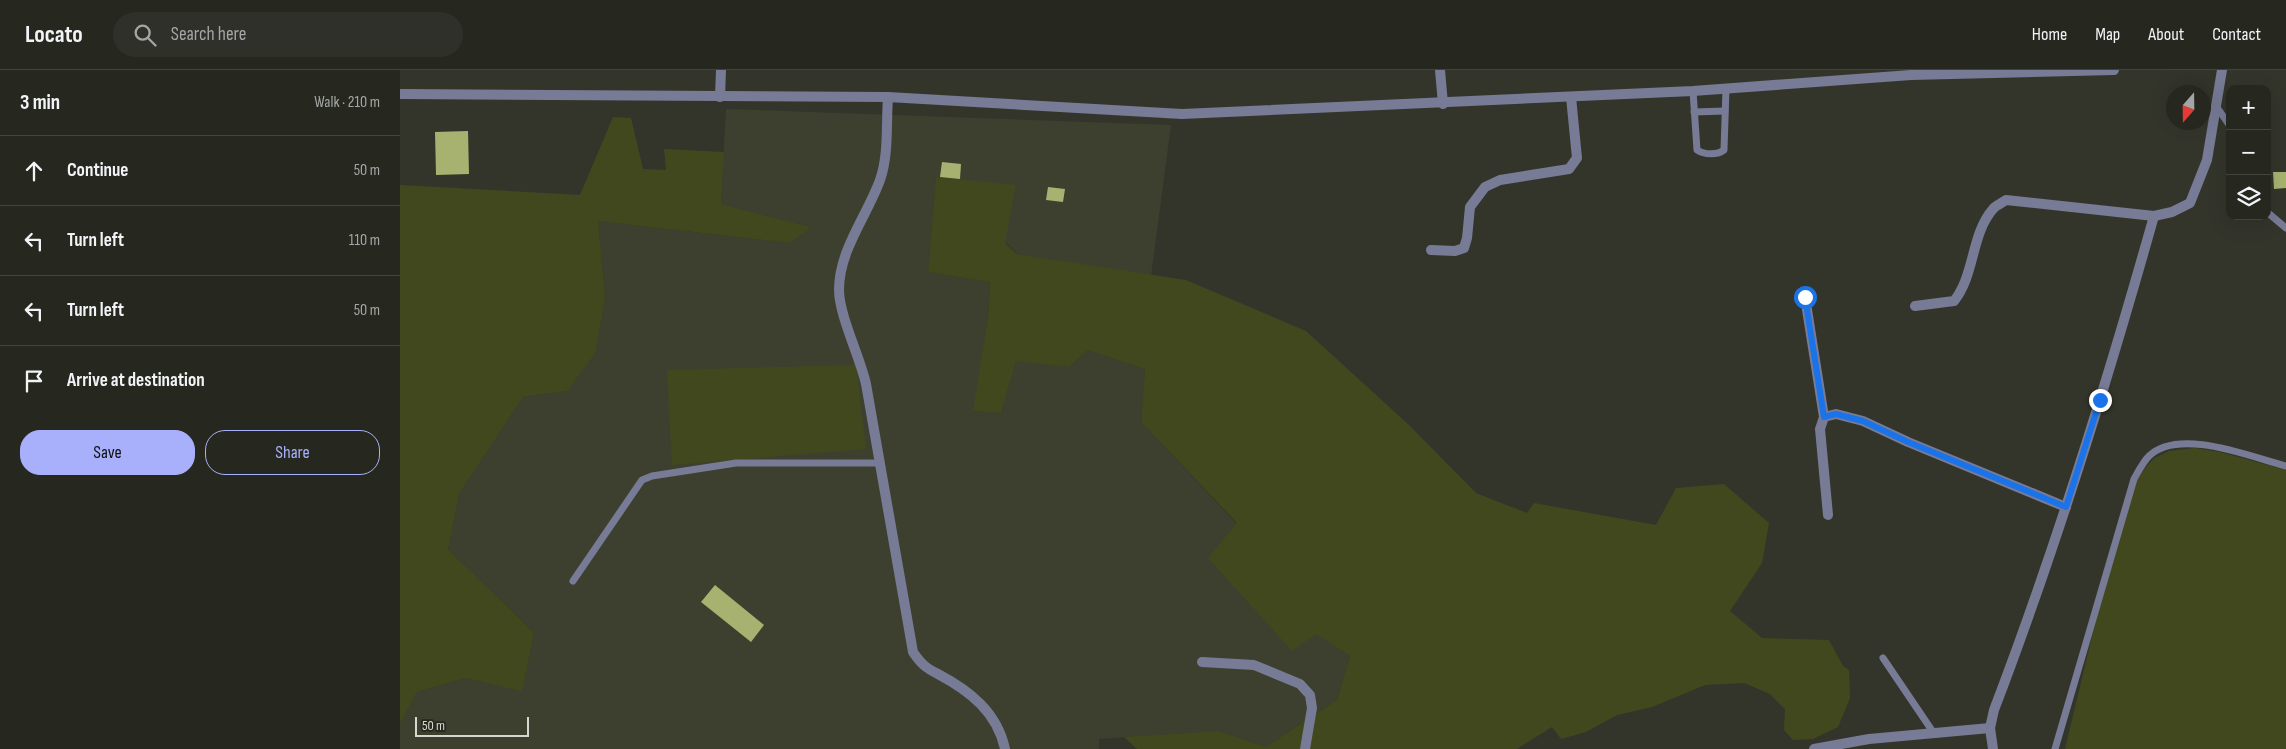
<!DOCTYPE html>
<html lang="en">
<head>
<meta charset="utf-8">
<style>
	body { margin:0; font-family:"Sofia Sans Condensed",sans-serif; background:#2e3029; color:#f1f3f6 }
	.controls { position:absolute; right:15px; top:15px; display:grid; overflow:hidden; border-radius:10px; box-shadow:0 5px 20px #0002 }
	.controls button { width:45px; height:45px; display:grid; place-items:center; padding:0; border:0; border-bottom:1px solid #42443e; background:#262820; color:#f1f3f6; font:25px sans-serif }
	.compass { position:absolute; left:1766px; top:15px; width:45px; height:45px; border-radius:50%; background:#262820; box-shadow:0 5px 20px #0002; rotate:200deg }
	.scale { position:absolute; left:15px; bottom:12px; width:114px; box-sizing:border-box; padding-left:5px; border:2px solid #d5d7d0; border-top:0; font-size:14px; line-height:18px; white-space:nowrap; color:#d5d7d0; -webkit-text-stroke:4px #292b21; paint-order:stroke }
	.stop { position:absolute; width:15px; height:15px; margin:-11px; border:4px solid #1a73e8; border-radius:50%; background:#fff }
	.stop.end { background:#1a73e8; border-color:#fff; box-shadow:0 1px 5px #0008 }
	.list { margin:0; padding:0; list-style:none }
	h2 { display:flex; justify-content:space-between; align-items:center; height:65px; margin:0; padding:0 20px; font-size:21px }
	h2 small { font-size:16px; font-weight:400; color:#a4a6a5 }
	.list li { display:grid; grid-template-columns:32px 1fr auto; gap:15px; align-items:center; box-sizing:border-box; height:70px; padding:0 20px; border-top:1px solid #42443e }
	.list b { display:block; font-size:19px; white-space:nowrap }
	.list em { font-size:16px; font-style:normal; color:#a4a6a5 }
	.actions { display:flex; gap:10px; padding:15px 20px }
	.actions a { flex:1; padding:11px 0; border:1px solid #a8b0fc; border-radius:20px; text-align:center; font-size:18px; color:#a8b0fc }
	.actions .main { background:#a8b0fc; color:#111 }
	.icon { flex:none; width:28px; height:28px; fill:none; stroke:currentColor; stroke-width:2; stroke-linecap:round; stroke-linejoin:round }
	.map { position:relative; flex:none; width:1886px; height:679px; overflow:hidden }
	header { display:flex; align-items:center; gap:30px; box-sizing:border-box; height:70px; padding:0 25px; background:#262820; border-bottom:1px solid #42443e }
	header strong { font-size:24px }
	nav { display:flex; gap:28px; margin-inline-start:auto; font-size:18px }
	.search { width:350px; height:45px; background:#2e3029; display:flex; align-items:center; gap:12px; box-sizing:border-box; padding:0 18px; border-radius:28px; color:#a4a6a5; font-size:19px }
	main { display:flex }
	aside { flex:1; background:#262820 }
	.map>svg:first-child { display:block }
	.built { fill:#3d402f }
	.green { fill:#42481e }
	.building { fill:#a8b270 }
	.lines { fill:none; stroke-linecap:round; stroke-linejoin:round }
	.service { stroke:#777b95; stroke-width:7 }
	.minor { stroke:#777b95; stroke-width:10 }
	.tertiary { stroke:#777b95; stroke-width:10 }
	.route { stroke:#1a73e8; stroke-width:6 }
</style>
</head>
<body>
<header>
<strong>Locato</strong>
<div class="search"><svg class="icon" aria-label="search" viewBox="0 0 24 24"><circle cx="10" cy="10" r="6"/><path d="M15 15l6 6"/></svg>Search here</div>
<nav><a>Home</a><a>Map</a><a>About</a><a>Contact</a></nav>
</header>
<main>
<aside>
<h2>3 min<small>Walk · 210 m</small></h2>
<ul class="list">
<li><svg class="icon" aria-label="ahead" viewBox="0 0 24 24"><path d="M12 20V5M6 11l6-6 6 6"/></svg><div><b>Continue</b></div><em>50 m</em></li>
<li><svg class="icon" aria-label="left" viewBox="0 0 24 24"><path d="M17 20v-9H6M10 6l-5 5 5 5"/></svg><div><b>Turn left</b></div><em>110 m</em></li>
<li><svg class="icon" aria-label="left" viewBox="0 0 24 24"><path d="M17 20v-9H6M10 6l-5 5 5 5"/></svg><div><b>Turn left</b></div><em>50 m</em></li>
<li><svg class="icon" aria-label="arrive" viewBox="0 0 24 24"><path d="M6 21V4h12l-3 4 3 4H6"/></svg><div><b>Arrive at destination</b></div></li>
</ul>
<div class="actions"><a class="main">Save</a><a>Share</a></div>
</aside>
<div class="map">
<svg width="1886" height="679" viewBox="0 0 1886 679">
	<rect width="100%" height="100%" fill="#33352b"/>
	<path class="built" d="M326 39 771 55 751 206 618 184 536 107 528 202 590 212 588 247 574 341 601 343 616 290 669 297 688 280 745 299 741 352 837 454 893 580 916 563 950 586 937 630 866 677 819 661 699 669V679H0V654L17 622 65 608 122 620 134 563 48 479 59 424 123 327 167 321 205 226 198 151 390 173 410 157 321 134Z"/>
	<g class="green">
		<path d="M213 47 231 48 243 99 266 100 264 79 324 82 321 134 411 157 390 173 198 151 205 226 195 283 167 321 123 327 59 424 48 479 134 563 122 621 65 608 17 622 0 654V115L180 125Z"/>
		<path d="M536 107 616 115 605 173 617 184 786 210 906 261 1009 355 1076 423 1127 443 1134 433 1256 455 1276 418 1324 414 1369 453 1362 493 1330 541 1362 568 1429 570 1443 596 1449 600 1450 628 1438 657 1413 669 1393 670 1384 660 1385 639 1370 624 1344 613 1305 615 1252 637 1217 645 1186 662 1161 669 1152 657 1117 679H737L724 667 819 661 866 677 937 630 950 586 916 564 892 581 808 488 837 453 741 352 745 299 688 280 669 297 616 291 601 343 573 341 588 247 590 212 528 202Z"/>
		<path d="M456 295 466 379 272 395 267 300Z"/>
		<path d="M1795 378 1820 382 1886 400V679H1665L1702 525 1737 408 1753 389 1769 381Z"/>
	</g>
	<g class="building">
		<path d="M68 61 69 104 36 105 35 62Z"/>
		<path d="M542 92 561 94 560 109 540 107Z"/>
		<path d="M1873 102H1886V118L1874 119Z"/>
		<path d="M648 117 665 119 663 132 646 130Z"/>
		<path d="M315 515 364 555 351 572 301 532Z"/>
	</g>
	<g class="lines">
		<g class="service">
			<path d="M1293 21 1297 80C1304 85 1318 85 1324 80L1326 18"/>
			<path d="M1816 36 1830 56"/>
			<path d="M1294 42 1325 41"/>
			<path d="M1867 142 1886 158"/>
			<path d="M173 511 242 410 252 406 336 393H480"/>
			<path d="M1483 588 1533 662"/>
			<path d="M1655 679 1734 409C1738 402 1743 392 1749 386 1779 357 1851 387 1886 396"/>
		</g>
		<g class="minor">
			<path d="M1040 0 1043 34"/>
			<path d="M320 27 321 0"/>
			<path d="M488 27C486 53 489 85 480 110 467 146 439 180 439 220 439 245 460 287 466 314L513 582C521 594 526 598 538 604 570 621 597 642 605 679"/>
			<path d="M1031 180 1055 181 1064 178 1067 168 1070 137 1085 117 1100 110 1169 99 1177 88 1171 27"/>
			<path d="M1405 227 1424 347 1420 359 1428 445"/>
			<path d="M1515 236 1554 231C1575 205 1571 164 1593 139 1596 135 1602 133 1606 130L1754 146 1772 142 1790 133 1807 90 1822 0"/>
			<path d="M1424 347 1436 344 1463 351 1508 372 1666 437"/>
			<path d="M802 592 854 595 900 614 910 625 912 638 905 679"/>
			<path d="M1414 679 1469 669 1590 658"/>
			<path d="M1593 679 1590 658 1594 640C1656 478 1707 313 1754 146"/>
		</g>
		<path class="tertiary" d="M0 24 488 27 782 44 1293 21 1511 5 1714 0"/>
	</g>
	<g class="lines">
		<path class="route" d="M1405 227 1424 347 1436 344 1463 351 1508 372 1666 437 1700 330"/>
	</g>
</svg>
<div class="controls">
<button>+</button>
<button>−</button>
<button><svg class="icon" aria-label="layers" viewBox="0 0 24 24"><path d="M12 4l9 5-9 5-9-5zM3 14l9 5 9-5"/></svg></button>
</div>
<svg class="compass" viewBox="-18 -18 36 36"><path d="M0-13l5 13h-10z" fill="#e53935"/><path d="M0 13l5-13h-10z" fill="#a4a6a5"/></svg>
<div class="scale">50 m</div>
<div class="stop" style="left:1405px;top:227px"></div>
<div class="stop end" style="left:1700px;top:330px"></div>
</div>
</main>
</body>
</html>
